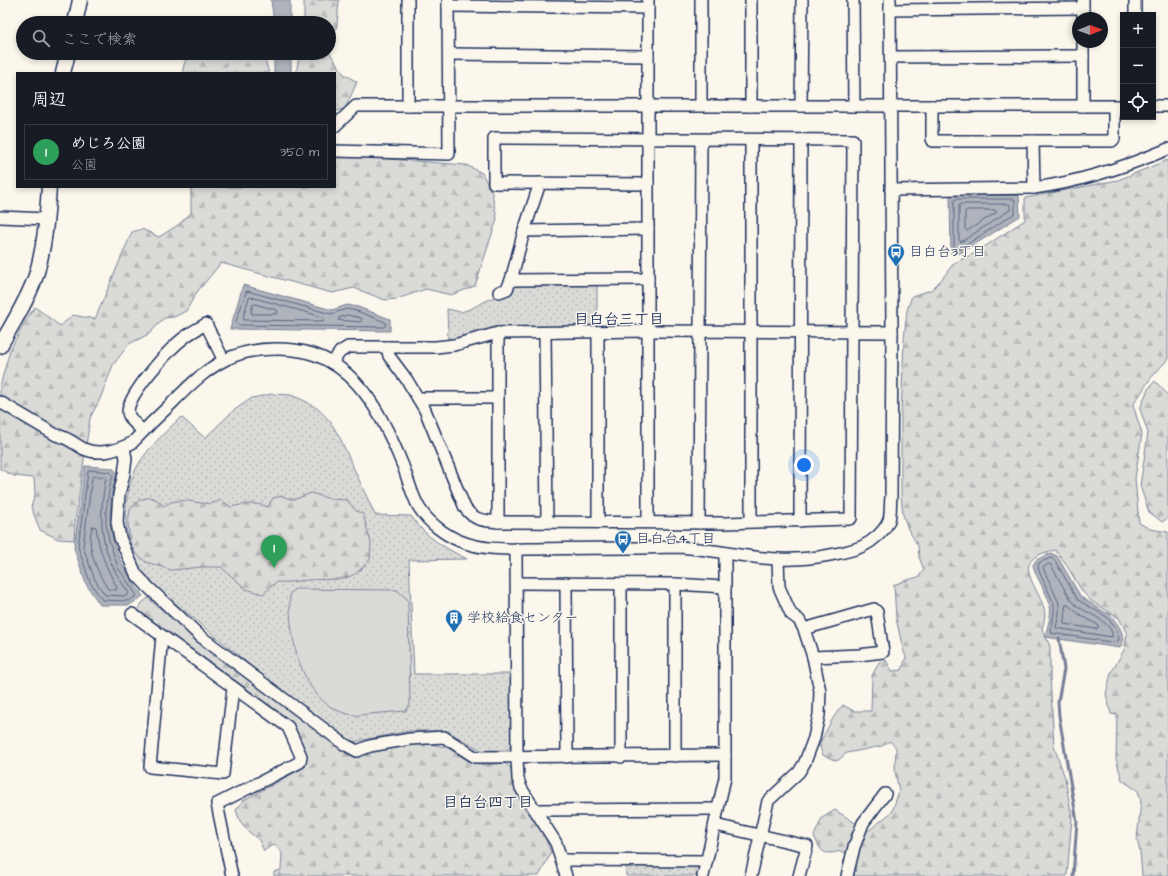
<!DOCTYPE html>
<html lang="ja">
<head>
<meta charset="utf-8">
<style>
	body { margin:0; font-family:"Architects Daughter","Klee One",sans-serif; background:#242831; color:#f1f3f6 }
	.controls { position:absolute; right:12px; top:12px; display:grid; overflow:hidden; border-radius:0px; box-shadow:0 2px 6px #0003 }
	.controls button { width:36px; height:36px; display:grid; place-items:center; padding:0; border:0; border-bottom:1px solid #363941; background:#171b24; color:#f1f3f6; font:20px sans-serif }
	.compass { position:absolute; left:1072px; top:12px; width:36px; height:36px; border-radius:50%; background:#171b24; box-shadow:0 2px 6px #0003; rotate:89deg }
	.you { position:absolute; left:804px; top:465px; width:14px; height:14px; margin:-10px; border:3px solid #fff; border-radius:50%; background:#1a73e8; box-shadow:0 0 0 6px #1a73e833 }
	.badge { display:grid; place-items:center; width:26px; height:26px; border-radius:50%; background:#0b8043; color:#fff; font-size:13px; font-weight:700 }
	.pin { position:absolute; translate:-50% -33px; filter:drop-shadow(0 1px 2px #0008) }
	.pin::after { content:''; position:absolute; top:21px; width:14px; height:12px; background:inherit; clip-path:polygon(0 0,100% 0,50% 100%) }
	.list { margin:0; padding:0; list-style:none }
	h2 { display:flex; justify-content:space-between; align-items:center; height:52px; margin:0; padding:0 16px; font-size:17px }
	h2 small { font-size:13px; font-weight:400; color:#9ea1a6 }
	.list li { display:grid; grid-template-columns:26px 1fr auto; gap:12px; align-items:center; box-sizing:border-box; height:56px; margin:0 8px 8px; padding:0 8px; border:1px solid #363941; border-radius:0px }
	.list b { display:block; font-size:15px; white-space:nowrap }
	.list p { margin:0; font-size:13px; white-space:nowrap; color:#9ea1a6 }
	.list em { font-size:13px; font-style:normal; color:#9ea1a6 }
	.icon { flex:none; width:22px; height:22px; fill:none; stroke:currentColor; stroke-width:2; stroke-linecap:round; stroke-linejoin:round }
	.map { position:relative; flex:none; width:1168px; height:876px; overflow:hidden }
	.search { position:absolute; background:#171b24; box-shadow:0 2px 6px #0003; left:16px; top:16px; width:320px; height:44px; display:flex; align-items:center; gap:10px; box-sizing:border-box; padding:0 14px; border-radius:22px; color:#9ea1a6; font-size:15px }
	.panel { position:absolute; background:#171b24; box-shadow:0 2px 6px #0003; left:16px; top:72px; width:320px; height:116px; border-radius:0px }
	.map>svg:first-child { display:block }
	.grass { fill:url(#grass-dots); stroke:#7a849a }
	.forest { fill:url(#forest-firs); stroke:#7a849a }
	.garden { fill:#dadad7; stroke:#7a849a }
	.water { fill:#afb3bb; stroke:#747e96 }
	.lines { fill:none; stroke-linecap:round; stroke-linejoin:round }
	.shore { stroke:#566483; stroke-width:1 }
	.stream { stroke:#747e96; stroke-width:3 }
	.minor-casing { stroke:#1b2f5e; stroke-width:14 }
	.major-casing { stroke:#1b2f5e; stroke-width:17 }
	.minor { stroke:#fbf7ec; stroke-width:11 }
	.major { stroke:#fbf7ec; stroke-width:14 }
	.labels { text-anchor:middle; dominant-baseline:central; stroke-width:3; stroke-linejoin:round; paint-order:stroke }
	.poi-label { font-size:14px; fill:#1b2f5e; stroke:#fbf7ec; text-anchor:start }
	.neighbourhood-label { font-size:15px; font-weight:bold; fill:#1b2f5e; stroke:#fbf7ec }
</style>
</head>
<body>
<div class="map">
<svg width="1168" height="876" viewBox="0 0 1168 876">
	<defs>
		<pattern id="grass-dots" width="8" height="8" patternUnits="userSpaceOnUse"><rect width="8" height="8" fill="#dadad7"/><path d="M2 2h.1M6 6h.1" fill="none" stroke="#babbbb" stroke-width="1.8" stroke-linecap="round"/></pattern>
		<pattern id="forest-firs" width="22" height="20" patternUnits="userSpaceOnUse"><rect width="22" height="20" fill="#dadad7"/><path d="M5 1l3.5 6h-7zM16 11l3.5 6h-7z" fill="#babbbb"/></pattern>
	</defs>
	<rect width="100%" height="100%" fill="#fbf7ec"/>
	<filter id="ink" filterUnits="userSpaceOnUse"><feTurbulence type="fractalNoise" baseFrequency=".025" numOctaves="2"/><feDisplacementMap in="SourceGraphic" scale="8" xChannelSelector="R" yChannelSelector="G"/><feConvolveMatrix kernelMatrix="1 2 1 2 8 2 1 2 1" color-interpolation-filters="sRGB"/></filter>
	<g filter="url(#ink)">
		<g class="grass">
			<path d="M518 285H597V327H502L473 335 448 340 447 309 461 312 470 309 496 296H510L512 289Z"/>
			<path d="M272 394 291 395 305 401 318 409 330 421 340 438 375 515 411 516C425 537 445 548 467 559L409 560 414 674H512V742L510 747 506 751H483L446 731H409L353 742 285 694 159 590C154 586 148 581 144 575 122 547 120 499 137 467 148 447 165 433 181 417L205 438 233 411 252 398Z"/>
			<path d="M626 863 702 866 700 876H626Z"/>
		</g>
		<g class="forest">
			<path d="M304 0H339L337 26 329 46V23H304Z"/>
			<path d="M329 52 344 74 357 82 345 109 335 111V73H296L300 53H329Z"/>
			<path d="M188 53H263L269 73H183V68Z"/>
			<path d="M335 157H363L466 165 482 173 492 193 497 219 475 286 451 295 426 289 397 299 385 300 354 288 332 293 221 263 197 292 186 311 174 317 164 318 149 334 129 344 113 365 100 399 90 418 75 523 74 540 58 539 40 530 31 507 35 495 34 478 14 476 0 469V386L10 350 26 320 35 307 60 326 73 315 95 319 132 232 142 229 159 237 178 225 191 213V187H335Z"/>
			<path d="M1168 160V359L1150 379 1133 405 1142 434 1135 478 1139 523 1150 529 1168 532V876H1142L1140 852 1137 839 1141 802 1138 791 1122 780 1116 759 1117 715 1111 714 1106 694 1111 673 1124 650 1127 634 1119 618 1091 601 1082 591 1064 561 1055 550C1009 559 1035 581 1044 608 1046 615 1044 622 1042 629L1050 646V676L1054 746 1065 778 1072 818 1067 876H852L854 859 842 851C823 855 822 854 814 836L822 818 835 810 868 831 892 812 899 791 895 771 896 748 890 741 882 746 847 753 837 761 823 755 819 745C826 732 833 715 843 705L854 711H871L872 676 879 662 886 660 892 671 902 670 906 657 903 649 896 618 894 585 904 581 918 577 924 570 919 557 918 546 908 529 903 515 901 495V416L904 339 907 310 912 296 931 290 941 280 954 263 975 253 1025 220V198L1118 180Z"/>
			<path d="M1155 381 1168 395V518L1162 522 1149 512 1140 486 1148 433 1140 409 1148 389Z"/>
			<path d="M311 493 330 499 347 500 356 511 363 514 371 543 370 559C367 563 363 567 359 571 345 583 325 578 308 580 296 581 288 583 276 582L263 594 246 589 221 567H202L171 570 146 562 135 553 130 542 128 523 130 510 139 500 150 497 157 500 164 506C167 504 172 501 176 501 191 498 207 509 221 500L231 507C244 504 255 502 268 507L273 498 282 496 290 499H296Z"/>
			<path d="M148 598 218 657 339 745 348 755H359L386 747 410 744H431L449 748 473 763 486 765 505 763 511 768 515 790 525 809 543 832 551 853 539 876H274V872L281 870 282 853 274 844 264 851 259 840 249 832 240 821 236 810 244 800 305 767 306 757 279 716 257 697 190 650 138 610 142 603Z"/>
		</g>
		<path class="garden" d="M295 589 397 590 408 600 410 704 406 711C394 712 381 713 369 714 364 714 359 716 354 715 301 709 288 635 290 593Z"/>
		<g class="water">
			<path d="M271 0H290V23H274Z"/>
			<rect x="274" y="53" width="17" height="20"/>
			<path d="M950 195H1019L1020 216 961 253 951 254Z"/>
			<path d="M243 285 332 310 347 305 358 307 390 319V331L230 329Z"/>
			<path d="M85 466 113 468 117 474C102 523 112 556 143 596L130 605H100L86 584 74 548Z"/>
			<path d="M1051 553 1057 556 1081 597 1106 613H1109C1118 625 1127 633 1120 648L1045 637C1047 627 1052 615 1050 606 1047 591 1036 579 1033 565L1036 560Z"/>
		</g>
		<g class="lines">
			<g class="shore">
				<path d="M956 199H1014L1015 200V213L960 249H956L954 247V201Z"/>
				<path d="M961 204H1009L1010 205V210L961 242 959 240V206Z"/>
				<path d="M967 210H995L997 212 967 231 965 229V212Z"/>
				<path d="M247 291 331 314 347 309 357 311 385 322 386 325 384 327 238 325 236 322Z"/>
				<path d="M251 297 323 317 324 320 322 321 244 320 243 317 249 298Z"/>
				<path d="M255 304 277 310 278 313 276 314H252L251 311 253 305Z"/>
				<path d="M348 315 361 318 362 320 360 322 338 320 339 318Z"/>
				<path d="M90 470 110 472 113 475 110 485 106 510V524L109 540 118 568 136 594V596L129 601 102 600 90 582 78 547 88 472Z"/>
				<path d="M94 476 105 477 106 478C97 524 101 555 129 593L127 596 105 595 95 580 83 547 92 478Z"/>
				<path d="M93 526 96 527C99 550 106 568 117 587L116 590 108 589C98 574 84 544 93 526Z"/>
				<path d="M1051 558 1054 559 1078 600 1107 617 1116 629 1119 639 1117 643 1051 633 1054 613V604L1039 571 1038 566 1039 563Z"/>
				<path d="M1049 564 1051 565C1057 575 1068 598 1076 605 1086 613 1114 622 1112 637L1056 628 1059 613V603L1043 568Z"/>
				<path d="M1066 605H1068L1079 614 1098 625V628L1096 629 1064 624Z"/>
			</g>
			<path class="stream" d="M1059 638 1064 669 1058 702 1059 716 1077 822 1073 876"/>
			<g class="minor-casing">
				<g id="minor">
					<path d="M408 0V106H1123"/>
					<path d="M648 0V522"/>
					<path d="M853 0 854 106"/>
					<path d="M1135 0V15"/>
					<path d="M448 6 648 8"/>
					<path d="M890 10 1083 8"/>
					<path d="M1083 18V0"/>
					<path d="M1083 42V106"/>
					<path d="M449 54 648 56"/>
					<path d="M891 57 1083 56"/>
					<path d="M701 105V0"/>
					<path d="M751 106V0"/>
					<path d="M801 106 802 0"/>
					<path d="M932 106V139L933 141H1112L1114 139V106"/>
					<path d="M1153 106H1168"/>
					<path d="M335 126 356 106H408"/>
					<path d="M751 140V521"/>
					<path d="M1033 141 1034 188"/>
					<path d="M335 151 449 154 448 0"/>
					<path d="M891 190 1034 188C1080 182 1125 167 1168 149"/>
					<path d="M0 217 47 219"/>
					<path d="M524 231 648 229"/>
					<path d="M511 280 648 279"/>
					<path d="M499 292 507 289 511 280 524 231 540 183"/>
					<path d="M598 332V522"/>
					<path d="M545 333 547 522"/>
					<path d="M387 347 389 356 407 380 425 410 465 508C475 521 482 520 498 522L726 523 849 519 851 518 853 140 494 138V183L648 184"/>
					<path d="M332 363 340 352 348 347H436L454 345 498 333 649 331 892 332"/>
					<path d="M418 398H497"/>
					<path d="M0 402 56 435C67 437 75 444 84 449 100 456 117 450 132 443 145 429 158 416 172 403 210 364 236 344 294 350 355 357 383 416 403 466 408 479 413 499 420 509 429 523 445 535 460 541 484 551 513 549 538 549 571 548 604 548 636 548 650 548 664 547 678 547 717 549 756 561 794 559 811 559 848 553 863 546 873 541 885 531 889 520 891 513 890 504 891 497L892 332 890 0"/>
					<path d="M143 431C138 426 129 420 128 412 128 394 170 348 185 337 191 332 199 328 206 324L223 359"/>
					<path d="M124 447 126 459 124 474 119 494 117 522 120 538 136 574 148 587 200 636 344 744 357 751 370 746 410 739 444 737 475 757 725 755"/>
					<path d="M800 521 801 140"/>
					<path d="M498 522V333"/>
					<path d="M699 523 701 140"/>
					<path d="M516 549 517 758 518 779 521 788 556 843 566 876"/>
					<path d="M517 583 675 584 725 587"/>
					<path d="M566 583 567 757"/>
					<path d="M621 584V757"/>
					<path d="M132 614 288 727 301 756 300 762 217 804 232 876"/>
					<path d="M804 629 874 609 877 612 883 652 859 655 813 657"/>
					<path d="M162 636 150 767 223 774 233 688"/>
					<path d="M675 756V584"/>
					<path d="M535 810 717 809"/>
					<path d="M715 825 807 846 799 876"/>
					<path d="M561 860 706 861"/>
					<path d="M703 876C711 844 717 811 725 778V553"/>
					<path d="M751 876 768 801 799 772 805 762 814 738 819 715 820 691 813 657 804 629 799 620 791 614 779 587 778 559"/>
					<path d="M847 876 854 847 863 823 885 794"/>
				</g>
			</g>
			<g class="major-casing">
				<g id="major">
					<path d="M75 23 80 0"/>
					<path d="M63 73 68 53"/>
					<path d="M0 346C12 325 31 294 37 272 45 244 47 216 49 187"/>
				</g>
			</g>
			<use href="#minor" class="minor"/>
			<use href="#major" class="major"/>
		</g>
	</g>
	<defs>
		<g id="bus-pin" transform="scale(0.9)"><path d="M0 17L-7.5 6A9.5 9.5 0 1 1 7.5 6Z" fill="#1f6fb2" stroke="#fbf7ec"/><path d="M-5-6H5V4H4V6H2V4H-2V6H-4V4H-5ZM-3.5-4V0h7V-4ZM-3.5 1.2v1.5H-2V1.2ZM2 1.2v1.5H3.5V1.2Z" fill="#fff"/></g>
		<g id="building-pin" transform="scale(0.9)"><path d="M0 17L-7.5 6A9.5 9.5 0 1 1 7.5 6Z" fill="#1f6fb2" stroke="#fbf7ec"/><path d="M-4-6H4V6H1V3H-1V6H-4ZM-2.5-4.3h1.7v1.8h-1.7ZM.8-4.3h1.7v1.8H.8ZM-2.5-1h1.7V.8h-1.7ZM.8-1h1.7V.8H.8Z" fill="#fff"/></g>
	</defs>
	<g fill-rule="evenodd">
		<use href="#bus-pin" x="896" y="252"/>
		<use href="#bus-pin" x="623" y="539"/>
		<use href="#building-pin" x="454" y="618"/>
	</g>
	<g class="labels">
		<g class="poi-label">
			<text x="909" y="252">目白台3丁目</text>
			<text x="636" y="539">目白台4丁目</text>
			<text x="467" y="618">学校給食センター</text>
		</g>
		<g class="neighbourhood-label">
			<text x="619" y="319">目白台三丁目</text>
			<text x="488" y="802">目白台四丁目</text>
		</g>
	</g>
</svg>
<div class="controls">
<button>+</button>
<button>−</button>
<button><svg class="icon" aria-label="locate" viewBox="0 0 24 24"><circle cx="12" cy="12" r="6"/><path d="M12 2v4M12 18v4M2 12h4M18 12h4"/></svg></button>
</div>
<svg class="compass" viewBox="-18 -18 36 36"><path d="M0-13l5 13h-10z" fill="#e53935"/><path d="M0 13l5-13h-10z" fill="#9ea1a6"/></svg>
<div class="you"></div>
<div class="pin badge" style="left:274px;top:568px;background:#2e9e5b">1</div>
<div class="search"><svg class="icon" aria-label="search" viewBox="0 0 24 24"><circle cx="10" cy="10" r="6"/><path d="M15 15l6 6"/></svg>ここで検索</div>
<section class="panel">
<h2>周辺<small></small></h2>
<ul class="list">
<li><span class="badge" style="background:#2e9e5b">1</span><div><b>めじろ公園</b><p>公園</p></div><em>350 m</em></li>
</ul>
</section>
</div>
</body>
</html>
